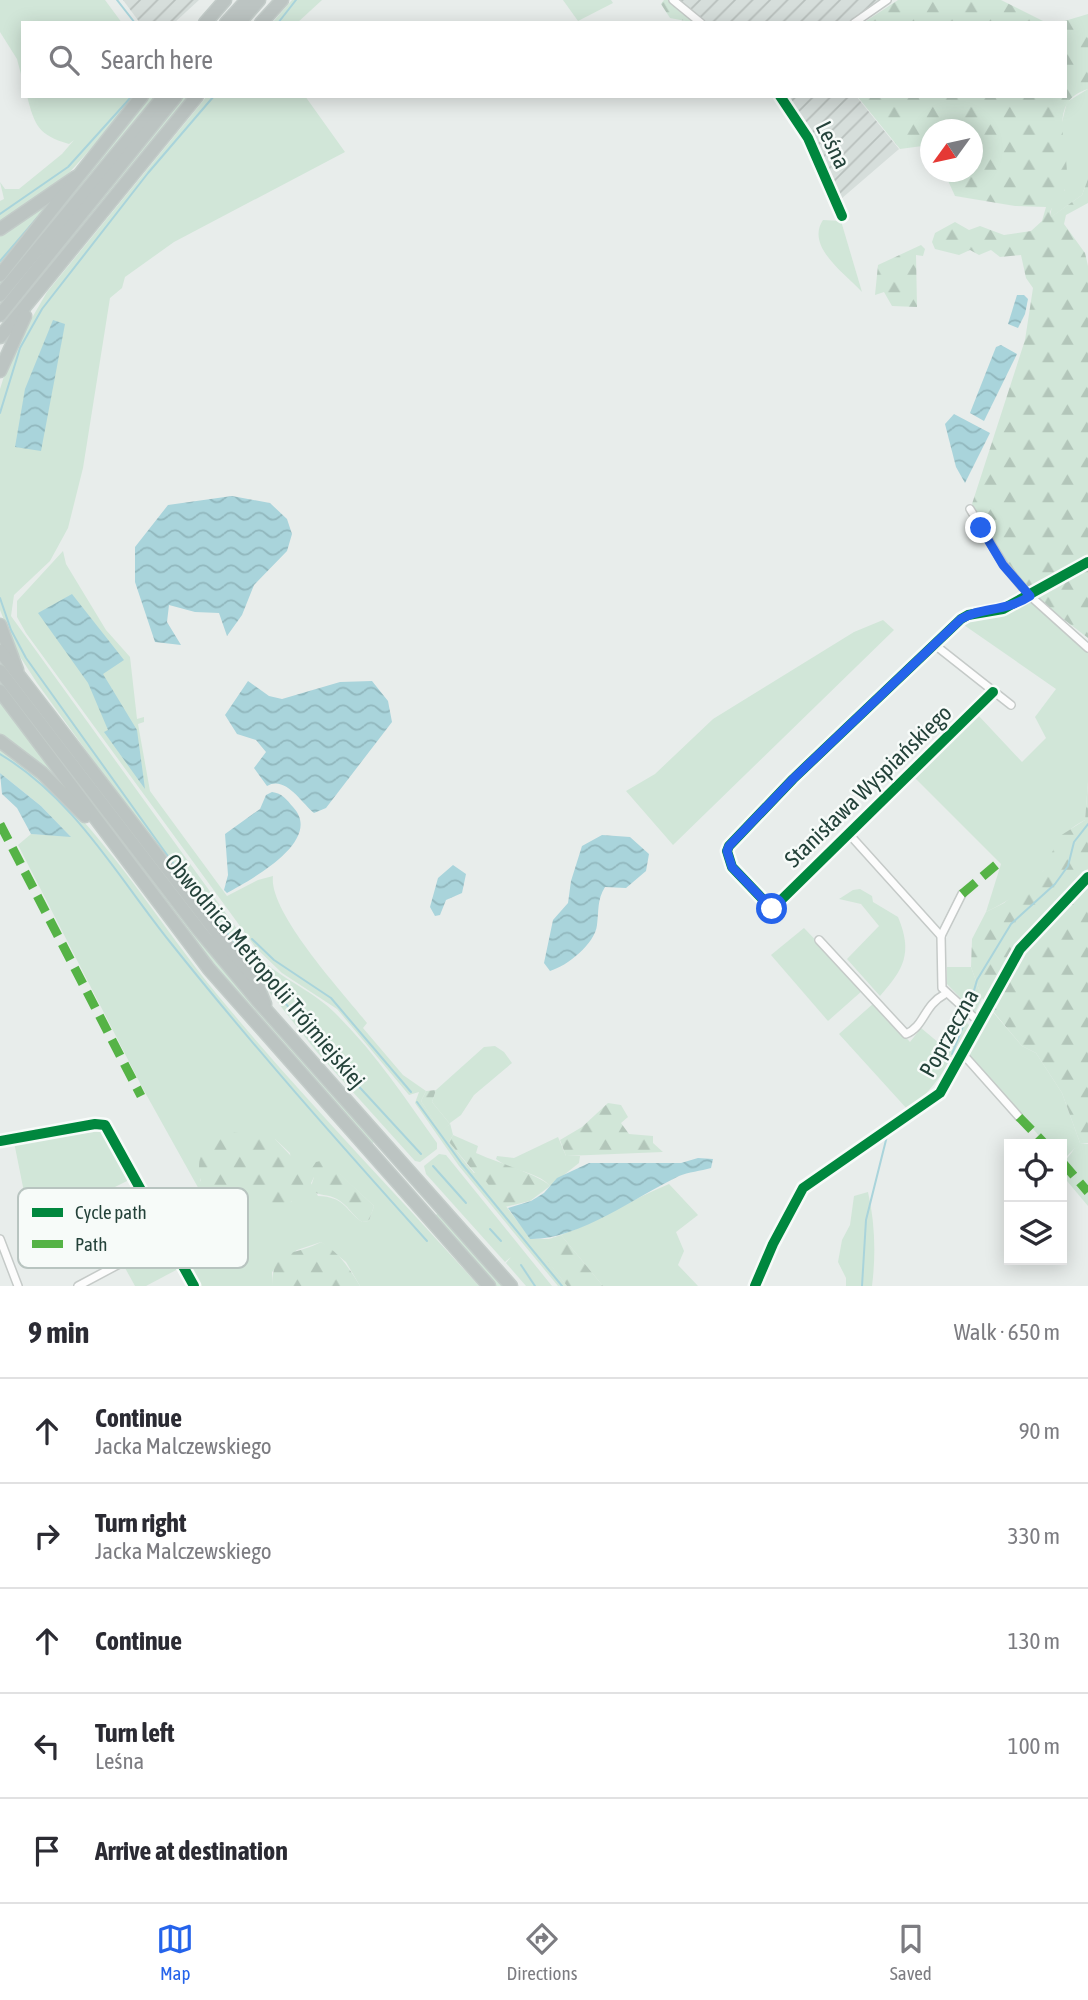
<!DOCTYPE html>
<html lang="en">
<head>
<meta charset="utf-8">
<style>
	body { margin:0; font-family:"Asap Condensed",sans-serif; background:#f2f2f3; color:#2b2b33 }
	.controls { position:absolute; right:21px; bottom:21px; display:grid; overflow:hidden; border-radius:0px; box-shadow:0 4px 18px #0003 }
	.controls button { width:63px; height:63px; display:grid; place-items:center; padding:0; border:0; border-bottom:2px solid #e1e1e2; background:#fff; color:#2b2b33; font:35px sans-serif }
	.compass { position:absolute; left:920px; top:119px; width:63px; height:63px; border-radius:50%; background:#fff; box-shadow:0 4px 18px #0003; rotate:237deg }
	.stop { position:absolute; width:21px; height:21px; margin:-16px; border:5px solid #2563eb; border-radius:50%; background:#fff }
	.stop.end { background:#2563eb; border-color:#fff; box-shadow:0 2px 7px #0008 }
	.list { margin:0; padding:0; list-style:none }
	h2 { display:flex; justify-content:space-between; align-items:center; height:91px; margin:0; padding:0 28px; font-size:30px }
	h2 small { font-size:23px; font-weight:400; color:#7c7c81 }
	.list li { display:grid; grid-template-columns:46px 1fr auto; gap:21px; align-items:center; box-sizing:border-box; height:105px; padding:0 28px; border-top:2px solid #e1e1e2 }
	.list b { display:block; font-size:26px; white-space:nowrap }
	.list p { margin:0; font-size:23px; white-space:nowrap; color:#7c7c81 }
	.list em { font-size:23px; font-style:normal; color:#7c7c81 }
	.icon { flex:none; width:38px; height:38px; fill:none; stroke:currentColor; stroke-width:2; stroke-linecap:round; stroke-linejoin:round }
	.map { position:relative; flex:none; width:1088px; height:1286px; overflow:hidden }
	.search { position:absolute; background:#fff; box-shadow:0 4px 18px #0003; left:21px; right:21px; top:21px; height:77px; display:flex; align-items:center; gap:18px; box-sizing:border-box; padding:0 24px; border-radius:0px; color:#7c7c81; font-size:26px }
	.sheet { height:616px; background:#fff }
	nav { display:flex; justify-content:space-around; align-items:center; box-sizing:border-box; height:98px; border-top:2px solid #e1e1e2; background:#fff; font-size:19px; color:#7c7c81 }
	nav a { display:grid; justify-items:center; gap:4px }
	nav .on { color:#2563eb }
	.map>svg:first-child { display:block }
	.industrial { fill:url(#industrial-furrows) }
	.green { fill:#d1e6d8; fill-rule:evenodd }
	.forest { fill:url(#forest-firs) }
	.water { fill:url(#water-waves) }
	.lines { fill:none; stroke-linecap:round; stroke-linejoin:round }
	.stream { stroke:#a9d4db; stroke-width:2 }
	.street-casing { stroke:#c5cac8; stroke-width:10 }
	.secondary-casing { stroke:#c3cbc8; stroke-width:12 }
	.highway-casing { stroke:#c3ccc9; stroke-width:15 }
	.street { stroke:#fcfcfc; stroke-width:7 }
	.secondary { stroke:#fcfcfc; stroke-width:10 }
	.highway { stroke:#bcc4c2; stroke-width:12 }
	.quiet { stroke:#55b346; stroke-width:9; stroke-dasharray:18 9; stroke-linecap:butt }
	.cycleway-casing { stroke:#f7fbf9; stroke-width:15 }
	.cycleway { stroke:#00873e; stroke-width:10 }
	.route { stroke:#2563eb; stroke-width:9 }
	.labels { text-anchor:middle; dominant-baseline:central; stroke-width:5; stroke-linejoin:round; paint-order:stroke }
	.street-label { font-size:23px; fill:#24423a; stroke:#f7fbf9 }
	.key { fill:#f7fbf9; stroke:#b8c4c0; stroke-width:2 }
	.key-label { font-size:19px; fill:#24423a }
</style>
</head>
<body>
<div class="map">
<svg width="1088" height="1286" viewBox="0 0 1088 1286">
	<defs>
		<pattern id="industrial-furrows" width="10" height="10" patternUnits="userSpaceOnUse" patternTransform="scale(1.75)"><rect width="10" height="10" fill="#d6dedb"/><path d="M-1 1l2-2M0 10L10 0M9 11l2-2" fill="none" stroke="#b8c0bd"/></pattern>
		<pattern id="forest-firs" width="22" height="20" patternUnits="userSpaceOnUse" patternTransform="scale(1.75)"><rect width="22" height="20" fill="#d1e6d8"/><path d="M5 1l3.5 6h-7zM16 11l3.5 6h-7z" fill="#b3c6ba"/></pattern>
		<pattern id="water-waves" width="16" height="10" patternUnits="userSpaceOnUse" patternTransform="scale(1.75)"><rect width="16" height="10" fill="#a9d4db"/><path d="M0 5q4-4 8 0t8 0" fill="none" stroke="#91b7bd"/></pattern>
	</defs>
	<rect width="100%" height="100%" fill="#e8edeb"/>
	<g class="industrial">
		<path d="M123 0H199L174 23H140Z"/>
		<path d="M678 0H879L847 23H706Z"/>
		<path d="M785 96H856L899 149 841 199 811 137Z"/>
	</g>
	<g class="green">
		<path d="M0 0H105L122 23H23V82L17 59 0 32Z"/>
		<path d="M292 0H322L297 23H272Z"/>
		<path d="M563 0H611L613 3 578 21Z"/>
		<path d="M1088 89V179L1082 195 1050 218 1052 205 1065 190 1061 126 1067 102Z"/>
		<path d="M27 96H138L69 173 0 222V201L4 199 0 182 5 189H19L62 154 74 140 69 144C39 135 35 127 27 96Z"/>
		<path d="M146 96H159L0 285V279Z"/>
		<path d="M182 96H192L0 331V326Z"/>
		<path d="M207 96H305L345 152 174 242 125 277 122 288 110 298 83 468 68 528 50 561 14 595 11 616 253 951C276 977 309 988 334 1012 374 1051 405 1098 437 1143V1149L420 1162 415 1161 316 1051 167 862 37 683 17 652 0 610V389L11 354 47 292Z"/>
		<path d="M67 183 0 271V233Z"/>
		<path d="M823 220 841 221 862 292C846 274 805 247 823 220Z"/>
		<path d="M63 551 66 564 106 630 130 657 137 719 144 717V722L138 724 150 791 227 896 258 880 273 876C268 912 344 994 367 1023L363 1028 403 1075 426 1091 421 1101 441 1131 450 1124 432 1102 436 1090 484 1047 495 1046 504 1052 512 1063 474 1095 461 1115 450 1123 453 1135 449 1142 474 1173 479 1171 567 1286H558L459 1166 415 1103 419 1092 409 1095 337 1009 282 973 256 948 26 633 17 617V601Z"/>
		<path d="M1026 603H1034L1088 652V782L1085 820C1056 835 1060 847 1044 870 1031 887 1005 903 986 912L1001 864 912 775 973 717 978 715 1022 762 1046 738 1035 717 1056 689 961 623 966 619Z"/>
		<path d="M883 620 894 630 673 845 626 791 655 774 713 719 854 632Z"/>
		<path d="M0 676 376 1140 369 1146 274 1040 164 905 0 685Z"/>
		<path d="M0 699 63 783 62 784 0 735Z"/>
		<path d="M0 747C93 808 150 914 220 998 302 1097 393 1190 479 1286H360L346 1262 321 1242 297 1250 272 1272V1286H198L175 1243 208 1213 213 1229 226 1225 220 1214 223 1208 291 1202 295 1195 290 1153 275 1139H264L201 1171 200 1180 213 1202 210 1209 142 1087 18 845 31 834 70 836 41 806 0 773ZM336 1171 374 1206 369 1221 362 1222C344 1209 345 1197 318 1196L311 1183 314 1177Z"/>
		<path d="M860 889 872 896 873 902 898 917C913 953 904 969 880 996L847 959 879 926 861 904 839 899 853 890Z"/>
		<path d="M804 928 863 990 828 1021 771 955Z"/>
		<path d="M947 967H971L982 998 975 1013 947 984Z"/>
		<path d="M874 1003 910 1042 921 1028 945 1048 955 1038 964 1020 970 1026C952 1058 937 1088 908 1110L839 1034Z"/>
		<path d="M992 1011 1022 1046 1036 1053 1062 1093 1080 1143 1088 1144V1206L1062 1175V1165L1075 1148 1062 1161V1144H1046L969 1054Z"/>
		<path d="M102 1131 129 1180 109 1190 125 1221 39 1267 14 1142Z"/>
		<path d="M558 1137 566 1156H580L579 1163 550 1186C537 1171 512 1172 496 1159L497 1156 514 1158Z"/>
		<path d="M439 1154 446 1155 552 1286H526L506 1263 511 1257 505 1262 426 1174 424 1166Z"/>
		<path d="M669 1184 698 1215 676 1232 684 1251 678 1265 698 1286H603L561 1235C599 1221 632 1199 669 1184Z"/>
		<path d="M868 1192C875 1223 876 1254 872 1286H846V1278L838 1262 842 1240 850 1225 854 1196Z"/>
		<path d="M440 1211 507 1286H494L433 1218Z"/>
		<path d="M160 1246 166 1248 178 1269 146 1286H135L124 1266Z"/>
	</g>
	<g class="forest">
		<path d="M664 0H669L696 23 670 18 661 4Z"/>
		<path d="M898 0H1001L1047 23H863Z"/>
		<path d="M1088 14V89C1041 103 1075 156 1065 189 1063 197 1053 203 1050 212L1051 217 1082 195 1088 179V203L1066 215 1064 224 1085 253 1088 266V638L1045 605 1033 591 1028 594 997 553 972 504 1025 340 1033 288 1026 278 1021 255 1000 257 991 250 979 255 970 250 959 255 935 249 932 242 935 233 955 222 969 230 980 226 1004 235 1031 231 1042 221 1046 207 1015 206 955 196 944 172H972V130H930V145L900 149 857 96H1065V23H1058Z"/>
		<path d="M921 245 925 249 923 256 916 255 917 307 892 306 884 292 875 295 878 265Z"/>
		<path d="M1088 782V1143H1080L1062 1093 1036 1053 1022 1046 982 998 971 967 972 939 986 912 1004 903 1043 871 1060 836 1085 820Z"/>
		<path d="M436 1090 432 1102 450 1124 441 1132 421 1101 426 1091Z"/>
		<path d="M608 1103 621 1105 628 1117 621 1123 629 1134 653 1136V1143L663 1152 566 1156 560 1140 582 1127Z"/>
		<path d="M226 1131 275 1139 306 1172C305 1189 298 1196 285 1207L223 1209 220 1214 226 1225 220 1232 213 1229 208 1218 213 1202C199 1192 193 1158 207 1144 212 1139 220 1135 226 1131Z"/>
		<path d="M453 1135 478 1146 476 1153C493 1161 540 1175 550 1186L530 1201 505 1207 479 1172 475 1173 449 1142Z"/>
		<path d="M325 1160 374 1206 369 1221 362 1222C352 1215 348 1205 337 1199 328 1194 319 1196 310 1190L314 1177 312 1168 316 1162Z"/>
		<path d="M561 1235 603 1286H567L530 1239H549Z"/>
		<path d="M321 1242C340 1253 349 1268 360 1286H272C272 1247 296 1256 321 1242Z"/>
	</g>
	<g class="water">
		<path d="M1017 295H1024L1028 299 1025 314 1018 328 1008 324Z"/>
		<path d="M53 320 65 324 41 451 15 447 25 389Z"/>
		<path d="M1001 345 1017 354 984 421 970 413 996 347Z"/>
		<path d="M954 414 990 433 965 483 956 467 945 424Z"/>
		<path d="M232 496 270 503 287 519 292 534 287 551 254 585 242 615 227 636 219 613 195 612 169 605 167 622 181 645 155 642 135 582V547L168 505Z"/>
		<path d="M72 594 124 660 103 674 137 730 145 789 104 732 108 730 88 683 38 613Z"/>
		<path d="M248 681 269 696 282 699 340 682 372 681 388 701 392 722 326 808 314 813C301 802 285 775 267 786L254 768 266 752 256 740 237 734 225 715Z"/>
		<path d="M0 773 41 806 71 837 31 834 17 808 2 794Z"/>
		<path d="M272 792C282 793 287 800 293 807 324 840 252 879 227 893L224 890 228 875 225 834 260 809 266 795Z"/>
		<path d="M602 835 630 837 649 854 646 871 626 888 605 887C597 900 599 910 597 925 595 944 567 966 550 971L544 963 553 920 568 903 571 881 582 846Z"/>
		<path d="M453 865 466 874 462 893 446 900 440 915 435 916 430 907 438 878Z"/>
		<path d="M698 1158 713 1159 711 1168C701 1171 688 1172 679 1176 635 1197 579 1240 530 1239L508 1208 531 1201 544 1193 557 1178 589 1163H681Z"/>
	</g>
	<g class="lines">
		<g class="stream">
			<path d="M117 0 135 23"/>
			<path d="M278 23 296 0"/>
			<path d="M0 214 68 167 132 96"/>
			<path d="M0 261 38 217"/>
			<path d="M0 413 20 348 42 309 148 173 214 96"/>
			<path d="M0 598 11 630 26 658 170 859 234 942 317 1041 421 1154"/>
			<path d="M0 754C75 799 117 876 170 942 252 1045 339 1143 427 1241"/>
			<path d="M252 939 274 960 331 998 411 1092"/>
			<path d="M969 1008 977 980 1011 924 1055 884 1068 866 1074 842 1088 824"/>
			<path d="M952 1054 966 1019"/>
			<path d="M417 1102 462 1164 562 1286"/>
			<path d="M433 1166 466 1203"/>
			<path d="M490 1229 501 1241"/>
			<path d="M521 1265 535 1286"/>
			<path d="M862 1286 866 1220 887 1136 931 1105"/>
		</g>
		<g class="street-casing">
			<g id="street">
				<path d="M673 0 701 23"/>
				<path d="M854 23 887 0"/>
				<path d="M780 96 808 138 842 216"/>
				<path d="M970 509 1004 565 1028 594 1088 648"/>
				<path d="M935 645 1011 705"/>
				<path d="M993 692 772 909 732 867 727 851 729 846 793 779 961 619 968 615 1003 609 1088 562"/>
				<path d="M849 834 941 936"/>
				<path d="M962 894 941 936 942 988 979 1022"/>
				<path d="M819 940 906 1034C925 1026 923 1006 945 994"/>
				<path d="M962 1053 1019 1117"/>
				<path d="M0 1141 95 1124 105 1125 194 1286"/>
				<path d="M0 1239 18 1286"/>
				<path d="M78 1286 168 1238"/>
			</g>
		</g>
		<g class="secondary-casing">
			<path id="secondary" d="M755 1286 773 1244 803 1188 940 1093 1020 949 1088 877"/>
		</g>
		<g class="highway-casing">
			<g id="highway">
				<path d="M205 23 225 0"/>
				<path d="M226 23 247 0"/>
				<path d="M239 23 259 0"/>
				<path d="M261 23 282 0"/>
				<path d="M0 229 76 177"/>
				<path d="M0 275 142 96"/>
				<path d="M0 295 164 96"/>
				<path d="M0 315 176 96"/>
				<path d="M0 337 197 96"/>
				<path d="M0 371 25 316"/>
				<path d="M0 625 17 670"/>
				<path d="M0 651 257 985 265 1004"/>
				<path d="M0 671 199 930 258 1001 511 1286"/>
				<path d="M0 691 209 969 489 1286"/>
				<path d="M0 741 42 773 85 816"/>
			</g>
		</g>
		<use href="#street" class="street"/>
		<use href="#secondary" class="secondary"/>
		<use href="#highway" class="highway"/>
		<g class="quiet">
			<path d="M0 824 141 1096"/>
			<path d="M962 894 996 865"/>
			<path d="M1019 1117 1045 1144"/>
			<path d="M1062 1162 1088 1192"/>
		</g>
		<g class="cycleway-casing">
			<g id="cycleway">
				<path d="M780 96 808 138 842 216"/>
				<path d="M993 692 772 909 732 867 727 851 729 846 793 779 961 619 968 615 1003 609 1088 562"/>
				<path d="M0 1141 95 1124 105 1125 194 1286"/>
				<path d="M755 1286 773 1244 803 1188 940 1093 1020 949 1088 877"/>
			</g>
		</g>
		<use href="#cycleway" class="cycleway"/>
	</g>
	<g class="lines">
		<path class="route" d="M772 909 732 867 727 851 729 846 793 779 961 619C980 607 1006 612 1030 596L1003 565 981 528"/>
	</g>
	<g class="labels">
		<g class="street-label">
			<text transform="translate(833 145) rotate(64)">Leśna</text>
			<text transform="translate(868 786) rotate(-44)">Stanisława Wyspiańskiego</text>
			<text transform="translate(265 971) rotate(50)">Obwodnica Metropolii Trójmiejskiej</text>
			<text transform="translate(949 1033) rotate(-61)">Poprzeczna</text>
		</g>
	</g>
	<rect x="18" y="1188" width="230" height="80" rx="10" class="key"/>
	<rect x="32" y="1208" width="31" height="9" fill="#00873e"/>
	<rect x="32" y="1240" width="31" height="8" fill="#55b346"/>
	<g class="key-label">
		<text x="75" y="1219">Cycle path</text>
		<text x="75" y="1251">Path</text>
	</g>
</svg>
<div class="controls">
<button><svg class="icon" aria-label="locate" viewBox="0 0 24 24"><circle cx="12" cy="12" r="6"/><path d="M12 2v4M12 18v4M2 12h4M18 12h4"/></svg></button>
<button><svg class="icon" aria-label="layers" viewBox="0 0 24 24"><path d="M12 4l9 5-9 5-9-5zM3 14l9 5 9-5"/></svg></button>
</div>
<svg class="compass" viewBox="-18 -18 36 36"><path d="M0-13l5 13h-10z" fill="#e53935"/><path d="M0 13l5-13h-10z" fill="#7c7c81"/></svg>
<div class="stop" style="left:772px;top:909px"></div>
<div class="stop end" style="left:981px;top:528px"></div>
<div class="search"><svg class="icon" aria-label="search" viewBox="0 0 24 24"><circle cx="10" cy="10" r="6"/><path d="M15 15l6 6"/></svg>Search here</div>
</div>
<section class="sheet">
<h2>9 min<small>Walk · 650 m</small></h2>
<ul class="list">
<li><svg class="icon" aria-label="ahead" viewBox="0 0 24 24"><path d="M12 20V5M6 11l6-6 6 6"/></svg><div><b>Continue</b><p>Jacka Malczewskiego</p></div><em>90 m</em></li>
<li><svg class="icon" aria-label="right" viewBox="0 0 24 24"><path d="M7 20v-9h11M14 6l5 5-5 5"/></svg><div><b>Turn right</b><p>Jacka Malczewskiego</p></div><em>330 m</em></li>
<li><svg class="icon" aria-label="ahead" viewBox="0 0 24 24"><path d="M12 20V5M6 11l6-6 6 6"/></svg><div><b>Continue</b></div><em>130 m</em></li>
<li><svg class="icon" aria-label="left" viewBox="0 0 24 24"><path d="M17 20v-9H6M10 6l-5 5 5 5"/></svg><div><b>Turn left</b><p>Leśna</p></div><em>100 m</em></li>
<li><svg class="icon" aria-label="arrive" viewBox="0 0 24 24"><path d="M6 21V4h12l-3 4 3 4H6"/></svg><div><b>Arrive at destination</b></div></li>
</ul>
</section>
<nav>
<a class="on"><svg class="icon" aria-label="map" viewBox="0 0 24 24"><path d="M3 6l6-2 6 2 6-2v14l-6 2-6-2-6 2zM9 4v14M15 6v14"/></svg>Map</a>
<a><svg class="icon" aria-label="directions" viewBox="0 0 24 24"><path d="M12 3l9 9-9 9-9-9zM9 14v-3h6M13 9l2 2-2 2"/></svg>Directions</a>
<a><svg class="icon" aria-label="saved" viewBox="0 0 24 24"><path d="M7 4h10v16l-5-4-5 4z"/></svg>Saved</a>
</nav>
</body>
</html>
